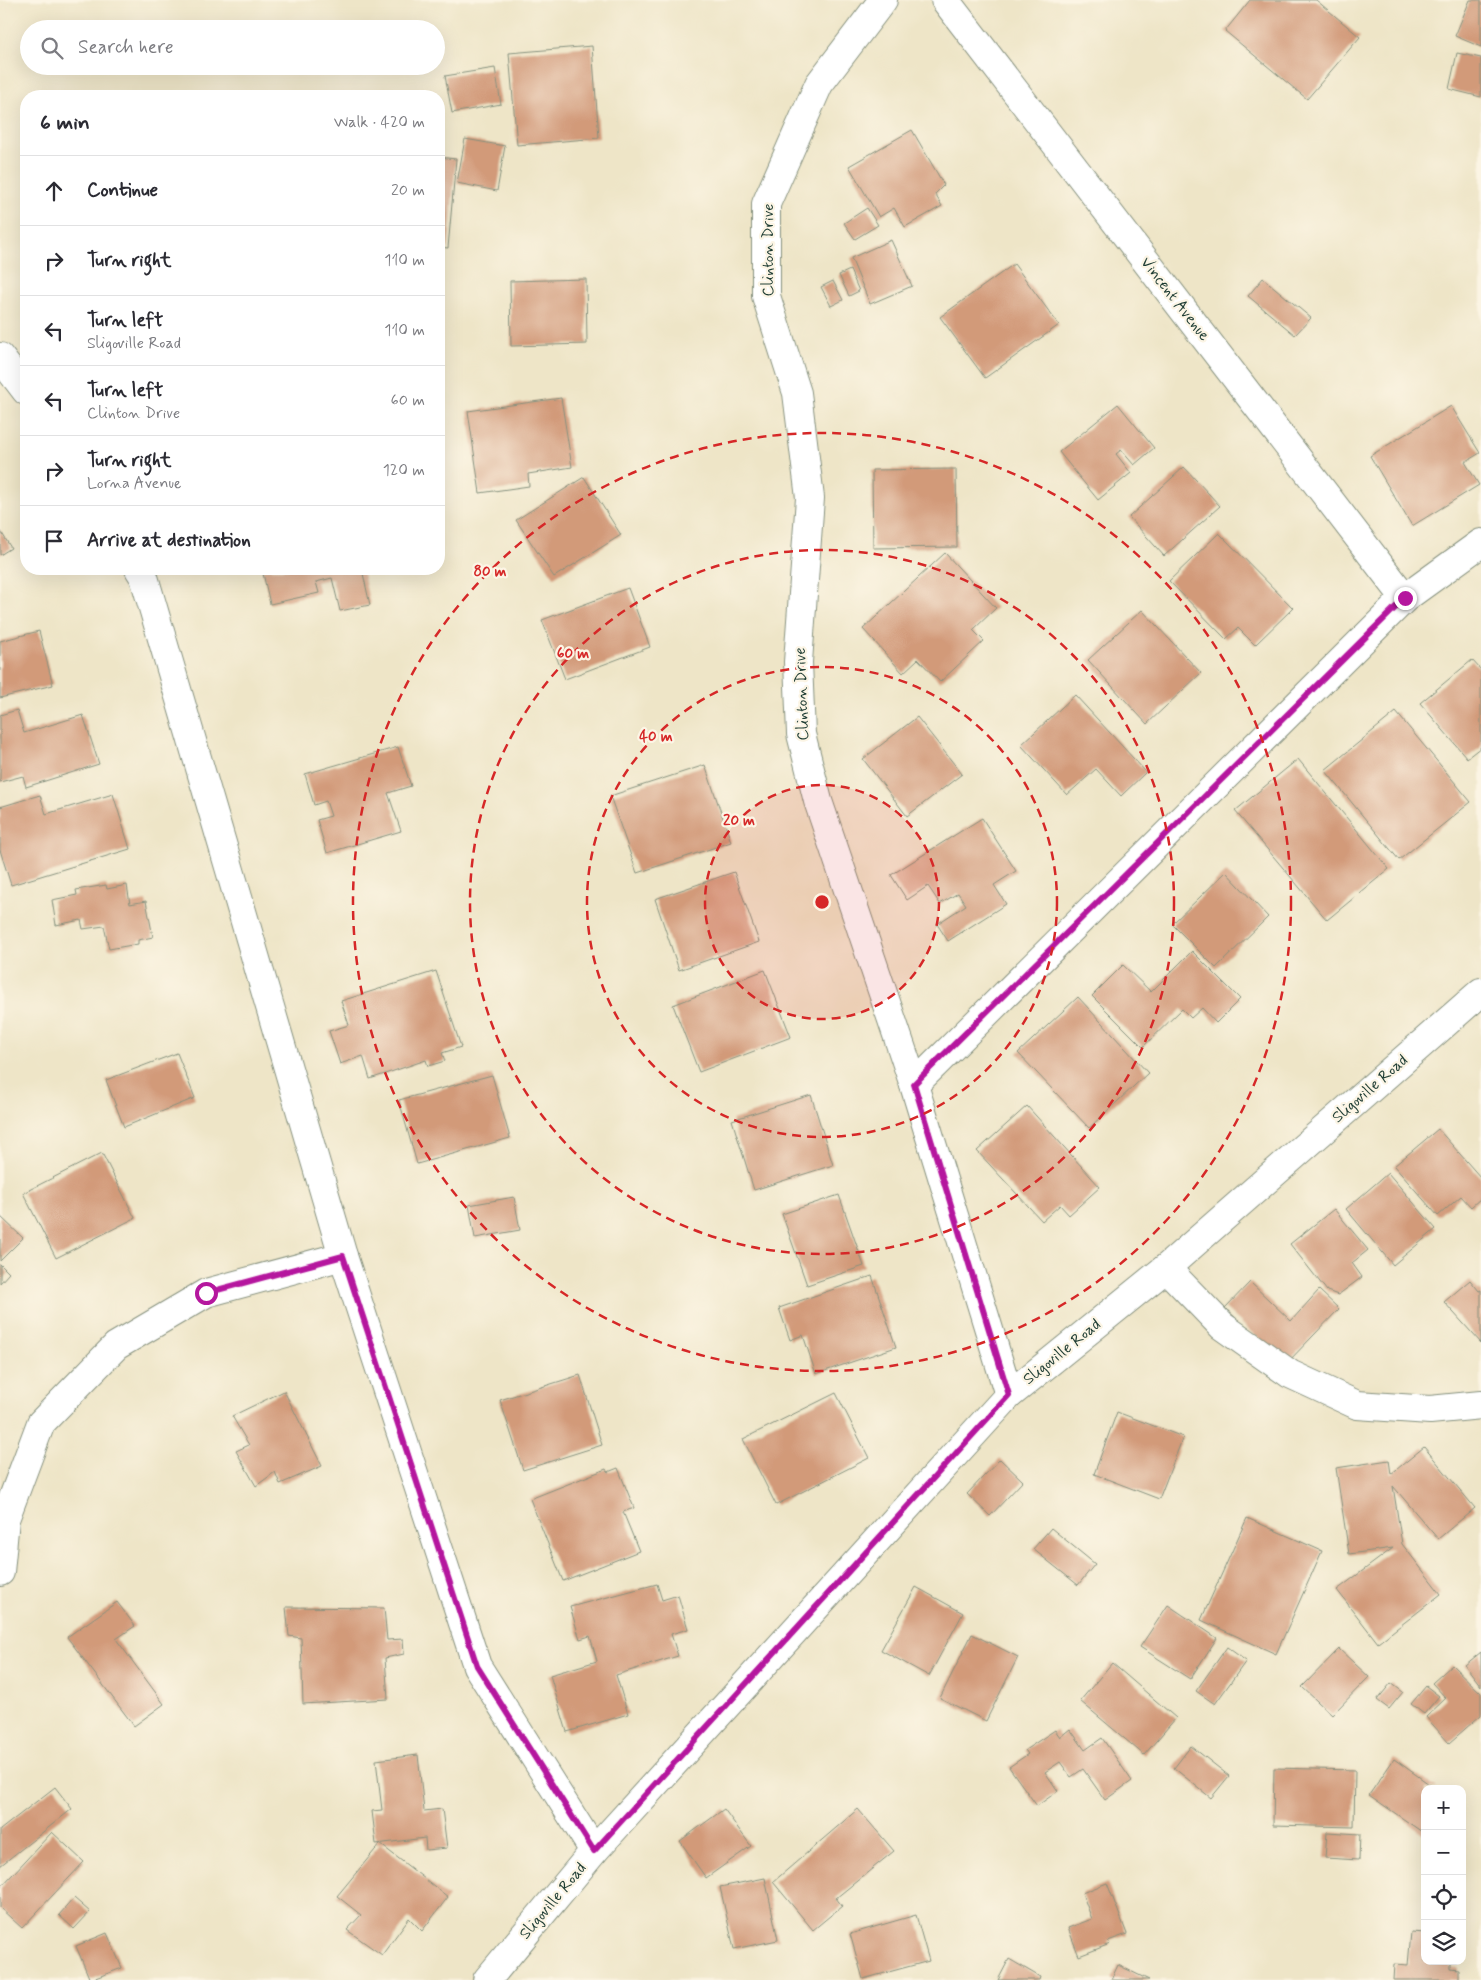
<!DOCTYPE html>
<html lang="en">
<head>
<meta charset="utf-8">
<style>
	body { margin:0; font-family:Mynerve,sans-serif; background:#f2f2f3; color:#2b2b33 }
	.controls { position:absolute; right:15px; bottom:15px; display:grid; overflow:hidden; border-radius:10px; box-shadow:0 5px 20px #0002 }
	.controls button { width:45px; height:45px; display:grid; place-items:center; padding:0; border:0; border-bottom:1px solid #e1e1e2; background:#fff; color:#2b2b33; font:25px sans-serif }
	.stop { position:absolute; width:15px; height:15px; margin:-11px; border:4px solid #b5179e; border-radius:50%; background:#fff }
	.stop.end { background:#b5179e; border-color:#fff; box-shadow:0 1px 5px #0008 }
	.list { margin:0; padding:0; list-style:none }
	h2 { display:flex; justify-content:space-between; align-items:center; height:65px; margin:0; padding:0 20px; font-size:21px }
	h2 small { font-size:16px; font-weight:400; color:#7c7c81 }
	.list li { display:grid; grid-template-columns:32px 1fr auto; gap:15px; align-items:center; box-sizing:border-box; height:70px; padding:0 20px; border-top:1px solid #e1e1e2 }
	.list b { display:block; font-size:19px; white-space:nowrap }
	.list p { margin:0; font-size:16px; white-space:nowrap; color:#7c7c81 }
	.list em { font-size:16px; font-style:normal; color:#7c7c81 }
	.icon { flex:none; width:28px; height:28px; fill:none; stroke:currentColor; stroke-width:2; stroke-linecap:round; stroke-linejoin:round }
	.map { position:relative; flex:none; width:1481px; height:1980px; overflow:hidden }
	.search { position:absolute; background:#fff; box-shadow:0 5px 20px #0002; left:20px; top:20px; width:425px; height:55px; display:flex; align-items:center; gap:12px; box-sizing:border-box; padding:0 18px; border-radius:28px; color:#7c7c81; font-size:19px }
	.panel { position:absolute; background:#fff; box-shadow:0 5px 20px #0002; left:20px; top:90px; width:425px; height:485px; border-radius:20px }
	.map>svg:first-child { display:block }
	.building { fill:#d29a79 }
	.lines { fill:none; stroke-linecap:round; stroke-linejoin:round }
	.minor-casing { stroke:#86917e; stroke-width:30 }
	.tertiary-casing { stroke:#86917e; stroke-width:30 }
	.minor { stroke:#fff; stroke-width:28 }
	.tertiary { stroke:#fff; stroke-width:28 }
	.route { stroke:#b5179e; stroke-width:6 }
	.ring { fill:none; stroke:#d62828; stroke-width:2.5; stroke-dasharray:9 6 }
	.labels { text-anchor:middle; dominant-baseline:central; stroke-width:4.5; stroke-linejoin:round; paint-order:stroke }
	.street-label { font-size:16px; fill:#1f3d34; stroke:#fcf5e5 }
	.centre { fill:#d62828; stroke:#fcf5e5; stroke-width:2.5 }
	.ring-label { font-size:15px; text-anchor:middle; font-weight:bold; fill:#d62828; stroke:#fcf5e5; stroke-width:4.5; stroke-linejoin:round; paint-order:stroke }
</style>
</head>
<body>
<div class="map">
<svg width="1481" height="1980" viewBox="0 0 1481 1980">
	<rect width="100%" height="100%" fill="#fcf5e5"/>
	<filter id="ink" filterUnits="userSpaceOnUse"><feTurbulence type="fractalNoise" baseFrequency=".02" numOctaves="2"/><feDisplacementMap in="SourceGraphic" scale="10" xChannelSelector="R" yChannelSelector="G"/><feConvolveMatrix kernelMatrix="1 2 1 2 8 2 1 2 1" color-interpolation-filters="sRGB"/></filter>
	<filter id="wash" filterUnits="userSpaceOnUse"><feTurbulence type="fractalNoise" baseFrequency=".0096" numOctaves="4" result="noise"/><feDisplacementMap in="SourceGraphic" scale="20" xChannelSelector="R" yChannelSelector="G"/><feGaussianBlur stdDeviation="1.12" result="paint"/><feColorMatrix in="noise" values="0 0 0 0 0 0 0 0 0 0 0 0 0 0 0 0 0 1.4 0 .05"/><feComposite in="paint" operator="in"/></filter>
	<g filter="url(#wash)">
		<rect width="100%" height="100%" fill="#eee5c7"/>
		<g id="blocks">
			<g class="building">
				<path d="M1250 0H1316L1360 37 1307 99 1225 31Z"/>
				<path d="M1470 0H1481V47L1455 36Z"/>
				<path d="M592 46 599 138 517 145 509 53Z"/>
				<path d="M1457 53 1481 58V97L1449 89Z"/>
				<path d="M495 68 501 104 452 113 445 76Z"/>
				<path d="M912 130 944 185 935 194 942 206 905 227 894 208 879 217 849 166Z"/>
				<path d="M465 139 505 146 497 191 457 183Z"/>
				<path d="M439 157 456 159 448 248 439 247Z"/>
				<path d="M867 208 878 225 855 239 844 223Z"/>
				<path d="M891 240 912 286 870 304 851 258Z"/>
				<path d="M1014 264 1059 325 985 378 940 317Z"/>
				<path d="M850 270 859 291 849 296 839 275Z"/>
				<path d="M1263 278 1311 318 1295 335 1248 296Z"/>
				<path d="M586 279 587 344 511 346 510 281Z"/>
				<path d="M833 281 843 300 831 306 821 287Z"/>
				<path d="M561 398 572 467 528 474 529 486 480 493 468 411Z"/>
				<path d="M1118 404 1154 448 1134 465 1121 450 1116 454 1131 473 1098 500 1059 452Z"/>
				<path d="M1451 406 1480 453 1465 462 1479 485 1412 526 1370 456Z"/>
				<path d="M1184 467 1220 506 1164 556 1129 517Z"/>
				<path d="M956 469 957 547 873 548 872 470Z"/>
				<path d="M584 477 621 535 554 577 516 520Z"/>
				<path d="M0 530 11 548 0 555Z"/>
				<path d="M1219 533 1293 608 1255 645 1238 628 1226 639 1169 581Z"/>
				<path d="M945 553 996 608 973 630 984 641 940 682 918 659 903 673 863 629Z"/>
				<path d="M262 569H362L370 605 340 611 332 578 316 582 319 593 270 604Z"/>
				<path d="M628 588 650 647 565 679 542 620Z"/>
				<path d="M1142 610 1201 673 1147 724 1088 660Z"/>
				<path d="M39 631 53 685 0 698V641Z"/>
				<path d="M1472 660 1481 670V747L1467 758 1420 703Z"/>
				<path d="M1075 695 1146 772 1121 796 1096 769 1067 795 1021 745Z"/>
				<path d="M17 710 24 733 83 715 99 764 26 787 23 776 0 782V715Z"/>
				<path d="M1396 712 1471 802 1399 860 1325 770Z"/>
				<path d="M917 717 962 774 907 816 863 759Z"/>
				<path d="M398 747 411 786 388 793 401 831 327 853 317 820 331 816 326 801 314 805 305 774Z"/>
				<path d="M1298 759 1389 869 1327 920 1235 811Z"/>
				<path d="M705 765 731 842 637 873 610 796Z"/>
				<path d="M113 794 130 849 11 885 0 850V807L40 795 46 814Z"/>
				<path d="M982 818 1016 871 994 885 1006 904 948 941 937 924 966 905 958 893 940 904 928 886 907 900 891 875Z"/>
				<path d="M734 872 759 942 679 970 655 899Z"/>
				<path d="M1226 872 1268 917 1216 968 1172 924Z"/>
				<path d="M106 885 107 889 127 885 130 904 146 901 153 937 138 940V944L109 949 104 926 83 929 81 920 56 925 52 900 77 895 76 890Z"/>
				<path d="M1192 951 1240 999 1216 1023 1202 1008 1191 1018 1182 1009 1143 1047 1092 996 1123 965 1151 992Z"/>
				<path d="M765 970 791 1037 699 1072 673 1005Z"/>
				<path d="M436 971 461 1047 442 1053 445 1061 428 1066 426 1060 370 1079 363 1056 340 1064 329 1031 349 1025 341 1001Z"/>
				<path d="M1078 997 1148 1073 1089 1128 1018 1053Z"/>
				<path d="M177 1053 195 1098 124 1127 106 1080Z"/>
				<path d="M492 1075 510 1138 417 1164 399 1100Z"/>
				<path d="M811 1095 833 1165 754 1190 732 1120Z"/>
				<path d="M1027 1106 1100 1187 1069 1215 1060 1205 1042 1221 977 1151Z"/>
				<path d="M1438 1129 1481 1178V1198L1471 1207 1461 1196 1438 1216 1394 1166Z"/>
				<path d="M102 1153 135 1218 56 1258 23 1193Z"/>
				<path d="M1388 1173 1436 1229 1393 1265 1346 1209Z"/>
				<path d="M839 1195 864 1266 807 1285 782 1214Z"/>
				<path d="M514 1197 520 1230 475 1238 469 1205Z"/>
				<path d="M1334 1209 1368 1250 1352 1263 1362 1277 1338 1295 1327 1291 1290 1244Z"/>
				<path d="M0 1216 23 1238 0 1261Z"/>
				<path d="M0 1264 9 1273 0 1283Z"/>
				<path d="M872 1276 896 1347 816 1374 803 1335 790 1340 779 1308Z"/>
				<path d="M1470 1280 1479 1291 1481 1290V1343L1444 1302Z"/>
				<path d="M1250 1282 1291 1321 1319 1290 1339 1309 1286 1364 1225 1308Z"/>
				<path d="M580 1375 602 1445 523 1470 500 1400Z"/>
				<path d="M284 1391 322 1466 280 1484 275 1472 256 1486 236 1451 249 1445 232 1416Z"/>
				<path d="M836 1393 869 1458 776 1505 743 1439Z"/>
				<path d="M1117 1412 1183 1437 1159 1499 1094 1474Z"/>
				<path d="M1424 1447 1475 1508 1438 1539 1393 1486 1402 1544 1441 1594 1378 1643 1337 1590 1393 1548 1349 1554 1336 1468 1389 1460 1391 1474Z"/>
				<path d="M1000 1459 1023 1481 990 1516 967 1494Z"/>
				<path d="M618 1468 634 1508 623 1512 639 1551 563 1581 530 1499 606 1469 608 1472Z"/>
				<path d="M1247 1518 1322 1551 1276 1654 1201 1620Z"/>
				<path d="M1051 1528 1095 1564 1078 1585 1033 1549Z"/>
				<path d="M657 1584 662 1600 678 1595 688 1629 671 1634 678 1656 616 1675 628 1714 567 1732 550 1675 597 1661 590 1636 580 1639 570 1607Z"/>
				<path d="M916 1587 963 1613 929 1676 881 1650Z"/>
				<path d="M117 1602 135 1626 116 1639 164 1704 134 1726 67 1637Z"/>
				<path d="M1168 1605 1217 1638 1190 1679 1140 1647Z"/>
				<path d="M286 1607 384 1608 387 1640 403 1639 404 1654 385 1658 388 1699 303 1704 301 1638 289 1636Z"/>
				<path d="M972 1634 1018 1657 986 1721 940 1698Z"/>
				<path d="M1227 1647 1246 1661 1215 1704 1196 1691Z"/>
				<path d="M1339 1649 1369 1677 1332 1715 1302 1687Z"/>
				<path d="M1481 1652V1686L1465 1665Z"/>
				<path d="M1112 1663 1176 1718 1144 1755 1080 1701Z"/>
				<path d="M1452 1665 1481 1693V1715L1449 1743 1426 1717 1446 1698 1432 1683Z"/>
				<path d="M1391 1683 1403 1692 1389 1709 1377 1700Z"/>
				<path d="M1426 1686 1439 1696 1424 1714 1411 1704Z"/>
				<path d="M1070 1729 1085 1750 1102 1738 1132 1781 1105 1800 1083 1769 1071 1777 1060 1762 1045 1772 1058 1791 1037 1806 1009 1767 1028 1754 1025 1750 1055 1730 1060 1737Z"/>
				<path d="M1191 1746 1229 1776 1211 1798 1174 1768Z"/>
				<path d="M418 1755 424 1811 442 1809 447 1848 426 1850 425 1838 376 1844 372 1811 382 1810 376 1760Z"/>
				<path d="M1394 1759 1436 1789H1425V1834L1369 1795Z"/>
				<path d="M1274 1768 1355 1770 1354 1827 1273 1825Z"/>
				<path d="M55 1787 72 1809 0 1866V1830Z"/>
				<path d="M724 1809 751 1846 706 1878 680 1841Z"/>
				<path d="M858 1809 894 1851 836 1898 842 1906 813 1930 773 1882Z"/>
				<path d="M52 1832 84 1862 22 1928 0 1908V1888Z"/>
				<path d="M1327 1832 1360 1834 1359 1860 1325 1858Z"/>
				<path d="M380 1844 448 1897 422 1931 409 1918 382 1955 347 1930 361 1915 337 1896Z"/>
				<path d="M765 1878 778 1940 734 1949 720 1887Z"/>
				<path d="M1107 1883 1127 1934 1108 1941 1110 1944 1079 1956 1068 1928 1092 1919 1082 1893Z"/>
				<path d="M74 1898 90 1912 74 1929 59 1915Z"/>
				<path d="M916 1915 929 1961 863 1979 850 1934Z"/>
				<path d="M1411 1932 1425 1933V1961H1450V1968L1459 1969V1980H1393L1394 1964 1408 1965Z"/>
				<path d="M107 1933 122 1968 90 1980 76 1946Z"/>
				<path d="M1009 1959 1040 1977 1039 1980H998Z"/>
				<path d="M1118 1965 1149 1980H1111Z"/>
			</g>
		</g>
	</g>
	<g filter="url(#ink)">
		<use href="#blocks" fill-opacity="0" stroke="#86917e" stroke-width="1"/>
		<g class="lines">
			<g class="minor-casing">
				<g id="minor">
					<path d="M883 0 819 84 766 204V296L797 393 810 498 798 662 801 734 818 801 914 1085 1009 1395"/>
					<path d="M945 0 1405 598"/>
					<path d="M0 357 26 391"/>
					<path d="M139 569 144 577 343 1256 477 1666 594 1851"/>
					<path d="M914 1085 1405 598 1481 543"/>
					<path d="M1166 1268 1222 1326 1290 1374 1357 1405 1430 1410 1481 1405"/>
					<path d="M0 1572 5 1519 41 1423 116 1346 206 1293 343 1256"/>
				</g>
			</g>
			<g class="tertiary-casing">
				<path id="tertiary" d="M487 1980 594 1851 1009 1395 1166 1268 1481 992"/>
			</g>
			<use href="#minor" class="minor"/>
			<use href="#tertiary" class="tertiary"/>
		</g>
	</g>
	<g class="lines" filter="url(#ink)">
		<path class="route" d="M206 1293 343 1256 477 1666 594 1851 1009 1395 914 1084 1405 598"/>
	</g>
	<circle cx="822" cy="902" r="117" fill="#d62828" fill-opacity=".12"/>
	<g class="ring">
		<circle cx="822" cy="902" r="117"/>
		<circle cx="822" cy="902" r="235"/>
		<circle cx="822" cy="902" r="352"/>
		<circle cx="822" cy="902" r="469"/>
	</g>
	<g class="labels">
		<g class="street-label">
			<text transform="translate(768 250) rotate(-90)">Clinton Drive</text>
			<text transform="translate(1175 299) rotate(52)">Vincent Avenue</text>
			<text transform="translate(802 694) rotate(-92)">Clinton Drive</text>
			<text transform="translate(1370 1089) rotate(-41)">Sligoville Road</text>
			<text transform="translate(1062 1352) rotate(-39)">Sligoville Road</text>
			<text transform="translate(553 1901) rotate(-50)">Sligoville Road</text>
		</g>
	</g>
	<circle cx="822" cy="902" r="8" class="centre"/>
	<g class="ring-label">
		<text x="490" y="576">80 m</text>
		<text x="573" y="658">60 m</text>
		<text x="656" y="741">40 m</text>
		<text x="739" y="825">20 m</text>
	</g>
</svg>
<div class="controls">
<button>+</button>
<button>−</button>
<button><svg class="icon" aria-label="locate" viewBox="0 0 24 24"><circle cx="12" cy="12" r="6"/><path d="M12 2v4M12 18v4M2 12h4M18 12h4"/></svg></button>
<button><svg class="icon" aria-label="layers" viewBox="0 0 24 24"><path d="M12 4l9 5-9 5-9-5zM3 14l9 5 9-5"/></svg></button>
</div>
<div class="stop" style="left:206px;top:1293px"></div>
<div class="stop end" style="left:1405px;top:598px"></div>
<div class="search"><svg class="icon" aria-label="search" viewBox="0 0 24 24"><circle cx="10" cy="10" r="6"/><path d="M15 15l6 6"/></svg>Search here</div>
<section class="panel">
<h2>6 min<small>Walk · 420 m</small></h2>
<ul class="list">
<li><svg class="icon" aria-label="ahead" viewBox="0 0 24 24"><path d="M12 20V5M6 11l6-6 6 6"/></svg><div><b>Continue</b></div><em>20 m</em></li>
<li><svg class="icon" aria-label="right" viewBox="0 0 24 24"><path d="M7 20v-9h11M14 6l5 5-5 5"/></svg><div><b>Turn right</b></div><em>110 m</em></li>
<li><svg class="icon" aria-label="left" viewBox="0 0 24 24"><path d="M17 20v-9H6M10 6l-5 5 5 5"/></svg><div><b>Turn left</b><p>Sligoville Road</p></div><em>110 m</em></li>
<li><svg class="icon" aria-label="left" viewBox="0 0 24 24"><path d="M17 20v-9H6M10 6l-5 5 5 5"/></svg><div><b>Turn left</b><p>Clinton Drive</p></div><em>60 m</em></li>
<li><svg class="icon" aria-label="right" viewBox="0 0 24 24"><path d="M7 20v-9h11M14 6l5 5-5 5"/></svg><div><b>Turn right</b><p>Lorna Avenue</p></div><em>120 m</em></li>
<li><svg class="icon" aria-label="arrive" viewBox="0 0 24 24"><path d="M6 21V4h12l-3 4 3 4H6"/></svg><div><b>Arrive at destination</b></div></li>
</ul>
</section>
</div>
</body>
</html>
